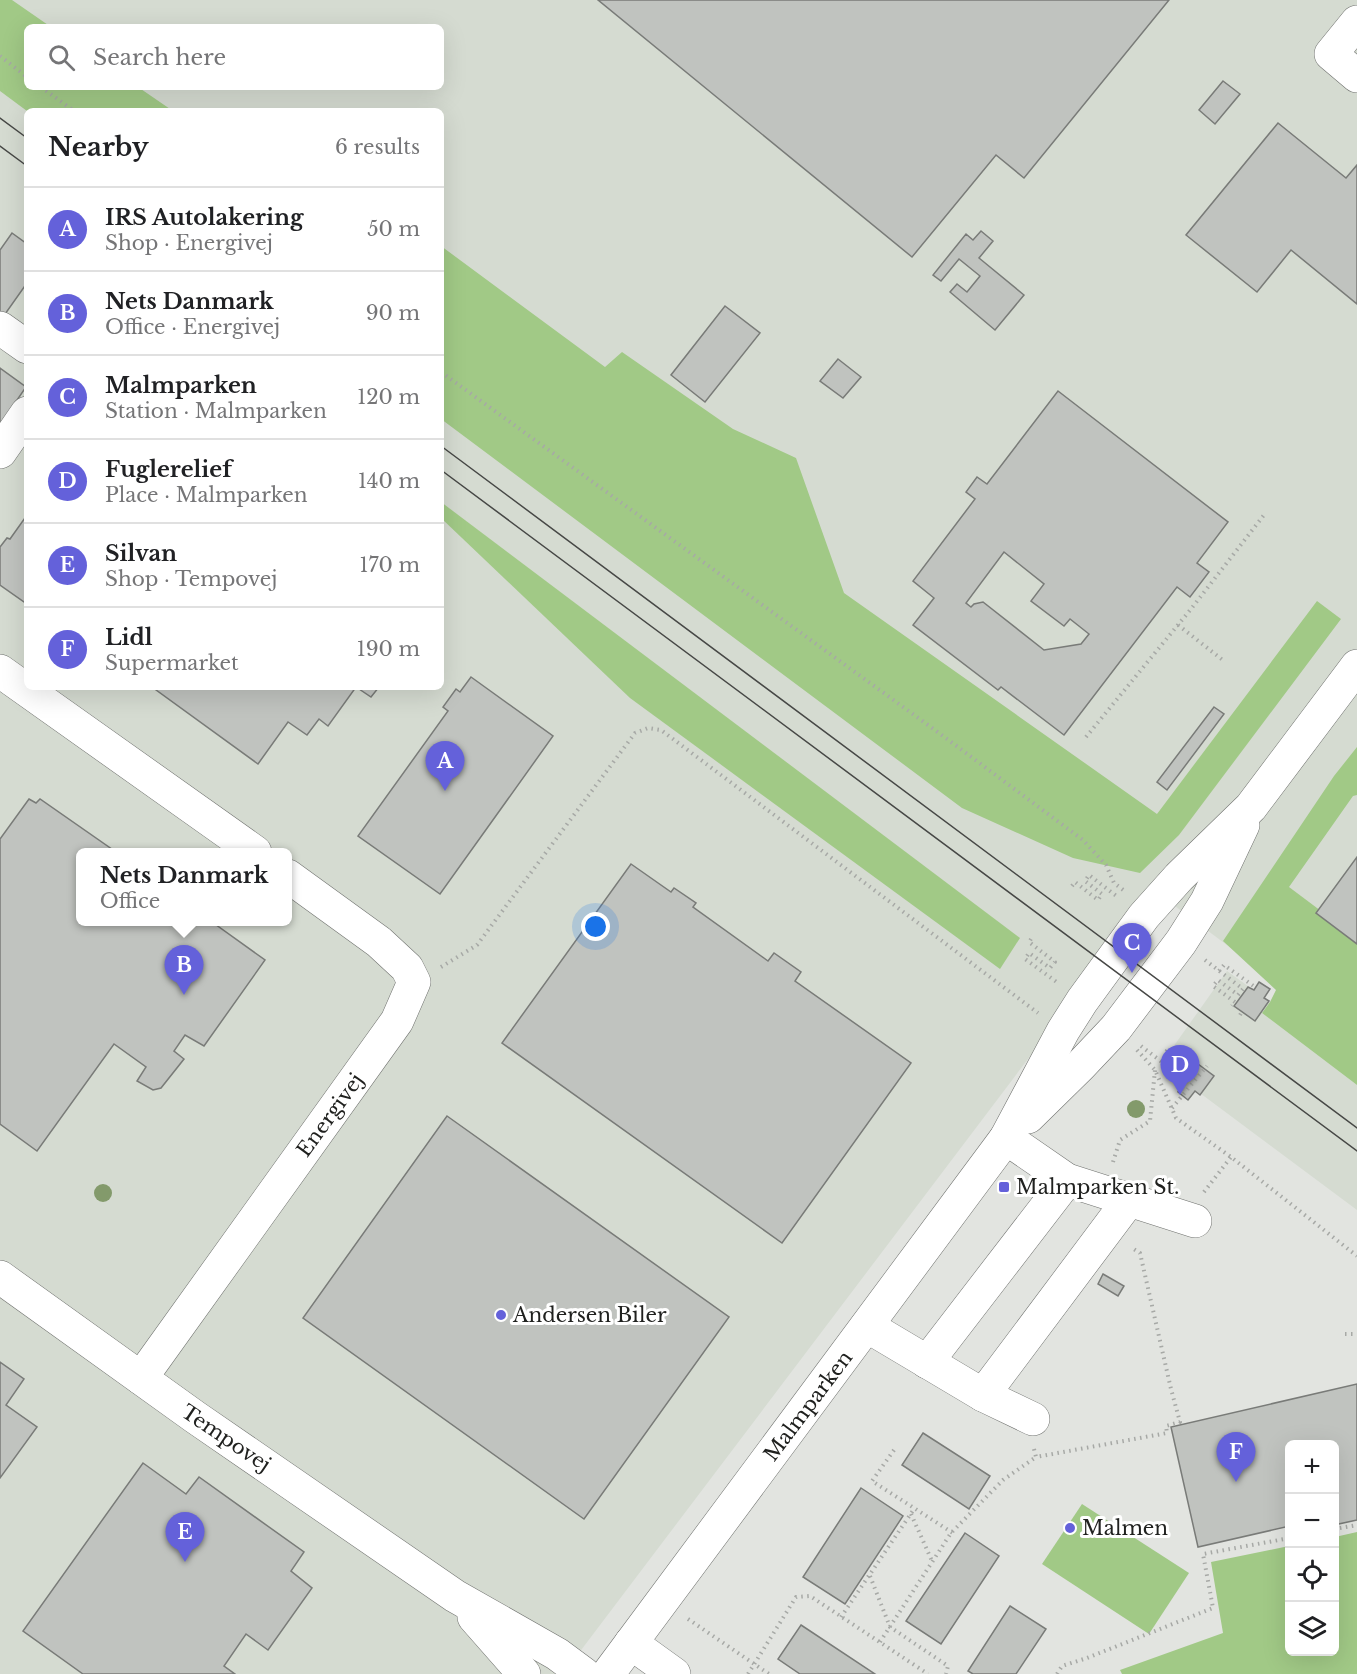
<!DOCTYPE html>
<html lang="en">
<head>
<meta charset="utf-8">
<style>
	body { margin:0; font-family:"Libre Baskerville",serif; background:#f2f2f2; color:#202124 }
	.controls { position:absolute; right:18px; bottom:18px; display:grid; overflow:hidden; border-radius:9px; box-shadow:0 6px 24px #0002 }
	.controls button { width:54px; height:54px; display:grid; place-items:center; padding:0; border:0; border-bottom:2px solid #e0e0e0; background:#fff; color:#202124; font:30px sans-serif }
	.you { position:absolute; left:596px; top:927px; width:21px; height:21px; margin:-15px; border:4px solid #fff; border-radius:50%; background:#1a73e8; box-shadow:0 0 0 9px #1a73e833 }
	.badge { display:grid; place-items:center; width:39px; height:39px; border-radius:50%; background:#6461da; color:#fff; font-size:20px; font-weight:700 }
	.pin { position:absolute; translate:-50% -50px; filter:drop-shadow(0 2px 3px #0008) }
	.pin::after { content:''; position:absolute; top:32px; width:21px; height:18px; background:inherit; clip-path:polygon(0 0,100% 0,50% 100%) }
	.popup { position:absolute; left:76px; top:848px; width:216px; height:78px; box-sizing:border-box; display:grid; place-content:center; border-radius:9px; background:#fff; filter:drop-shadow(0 2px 4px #0005); font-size:20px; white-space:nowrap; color:#757577 }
	.popup b { font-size:22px; color:#202124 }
	.popup::after { content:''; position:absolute; left:50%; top:100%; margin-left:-12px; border:12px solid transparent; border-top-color:#fff }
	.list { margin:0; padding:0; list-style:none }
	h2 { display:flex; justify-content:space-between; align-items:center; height:78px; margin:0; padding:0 24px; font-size:26px }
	h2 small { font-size:20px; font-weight:400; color:#757577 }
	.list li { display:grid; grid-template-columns:39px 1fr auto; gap:18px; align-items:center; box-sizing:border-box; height:84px; padding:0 24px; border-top:2px solid #e0e0e0 }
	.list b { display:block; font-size:22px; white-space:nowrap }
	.list p { margin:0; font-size:20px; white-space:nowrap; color:#757577 }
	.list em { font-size:20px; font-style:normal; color:#757577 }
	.icon { flex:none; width:33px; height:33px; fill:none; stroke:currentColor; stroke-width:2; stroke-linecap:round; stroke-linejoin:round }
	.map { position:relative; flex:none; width:1357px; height:1674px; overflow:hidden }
	.search { position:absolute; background:#fff; box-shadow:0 6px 24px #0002; left:24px; top:24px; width:420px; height:66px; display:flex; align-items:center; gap:15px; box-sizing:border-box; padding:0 21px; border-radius:9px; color:#757577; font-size:22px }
	.panel { position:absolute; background:#fff; box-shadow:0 6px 24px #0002; left:24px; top:108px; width:420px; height:582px; border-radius:9px }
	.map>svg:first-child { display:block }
	.built { fill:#d5dbd1; fill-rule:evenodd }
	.green { fill:#a1c986 }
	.building { fill:#c0c3bf; stroke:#797b78; stroke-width:1.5; fill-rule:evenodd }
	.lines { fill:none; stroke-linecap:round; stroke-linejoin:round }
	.minor-casing { stroke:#70726f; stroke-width:34 }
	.path { stroke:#a7a9a6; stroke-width:4; stroke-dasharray:1.5 4.5; stroke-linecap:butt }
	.minor { stroke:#fff; stroke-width:33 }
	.tram { stroke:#474846; stroke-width:1.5 }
	.tree { fill:#839a6b }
	.poi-dot { fill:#6461da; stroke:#fff; stroke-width:2 }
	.labels { text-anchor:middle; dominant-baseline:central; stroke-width:6; stroke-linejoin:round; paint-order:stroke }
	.street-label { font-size:20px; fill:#20211f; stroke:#fff }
	.poi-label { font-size:20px; fill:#20211f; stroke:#fff; text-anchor:start }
</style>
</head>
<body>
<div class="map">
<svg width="1357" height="1674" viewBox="0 0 1357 1674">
	<rect width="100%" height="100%" fill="#e2e4e0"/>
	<g class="built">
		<path d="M0 0H1357V1043L1155 891 563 1674H0ZM27 27H441V87H27ZM27 111H441V687H27ZM80 852H288V922H80Z"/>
		<path d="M1227 971 1270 1002 1262 1013 1357 1085V1210L1161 1064Z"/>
	</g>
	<g class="green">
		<path d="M0 0H12L51 27H27V87H138L173 111H27L0 91Z"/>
		<path d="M441 246 605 367 622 352 733 429 796 458 844 593 1157 814 1317 601 1341 619 1179 835 1140 873 1073 858 962 808 441 419Z"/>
		<path d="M441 502 1020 938 1000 969 630 698 441 518Z"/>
		<path d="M1357 747V795L1353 796 1289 887 1357 938V1085L1262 1013 1270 1002 1276 990 1223 941 1334 776Z"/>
		<path d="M1082 1504 1189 1573 1149 1634 1042 1564Z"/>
		<path d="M1357 1532V1674H1122L1120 1670 1223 1633 1211 1562 1289 1546 1290 1652H1334L1335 1537Z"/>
	</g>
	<g class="building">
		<path d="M598 0H1169L1024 178 996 155 912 257Z"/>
		<path d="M1223 81 1240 94 1215 124 1199 110Z"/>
		<path d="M1278 123 1346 178 1357 165V304L1291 250 1257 292 1186 235Z"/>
		<path d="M981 231 993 241 979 258 1024 295 995 330 950 292 957 284 967 292 980 276 959 259 941 281 933 275 966 234 973 240Z"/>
		<path d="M12 233 27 244V283L3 317 0 315V250Z"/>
		<path d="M725 306 760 333 705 402 671 375Z"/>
		<path d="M838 359 861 377 843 398 820 381Z"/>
		<path d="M0 368 26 387 0 425Z"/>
		<path d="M1058 391 1228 522 1197 563 1209 572 1190 597 1177 587 1064 735 1001 687 998 690 913 625 934 598 913 581 975 499 966 492 977 477 987 484ZM1004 552 1044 584 1031 601 1064 626 1070 619 1089 634 1081 644 1044 650 983 602 974 604 971 607 966 603Z"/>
		<path d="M27 515V604L0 585V547L7 538 10 539Z"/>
		<path d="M471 677 553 736 440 894 358 836 448 711 443 707 456 689 460 692Z"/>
		<path d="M152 687H379L371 697 356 687 328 726 319 719 307 735 288 722 258 764Z"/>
		<path d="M1214 707 1224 714 1167 790 1157 782Z"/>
		<path d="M29 799 36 803 40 799 116 852H80V922H212L265 960 204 1046 185 1035 174 1051 184 1059 161 1088 153 1090 137 1081 146 1067 114 1044 37 1151 0 1124V839Z"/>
		<path d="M1357 857V944L1316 913Z"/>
		<path d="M631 864 671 892 674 888 696 903 693 907 768 961 774 953 801 972 795 981 911 1063 782 1243 502 1043Z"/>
		<path d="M1259 982 1270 989 1264 998 1269 1001 1255 1021 1234 1006 1248 987 1254 990Z"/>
		<path d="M1194 1061 1214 1076 1200 1095 1195 1091 1188 1100 1178 1092 1185 1083 1180 1079Z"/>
		<path d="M447 1116 729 1317 584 1519 303 1318Z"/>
		<path d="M1103 1274 1124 1286 1118 1296 1098 1284Z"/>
		<path d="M0 1362 24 1379 6 1405 37 1427 0 1478Z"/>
		<path d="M1357 1384V1520L1334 1525V1444H1290V1526L1198 1547 1171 1427Z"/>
		<path d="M923 1433 990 1476 969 1509 902 1465Z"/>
		<path d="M143 1463 186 1494 199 1477 304 1552 291 1571 312 1588 268 1650 246 1634 224 1666 235 1674H83L23 1631Z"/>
		<path d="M861 1488 903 1516 845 1604 803 1577Z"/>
		<path d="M965 1533 999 1556 941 1644 906 1621Z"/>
		<path d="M1010 1606 1046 1629 1016 1674H973L968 1671Z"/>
		<path d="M801 1625 875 1674H800L778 1659Z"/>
	</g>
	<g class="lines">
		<g class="minor-casing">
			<g id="minor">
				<path d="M1357 22 1331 54 1357 76"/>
				<path d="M0 328 27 347"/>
				<path d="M0 452 27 413"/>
				<path d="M0 671 255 852"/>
				<path d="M1028 1117 1081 1065 1116 1028 1181 942 1207 901 1243 825"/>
				<path d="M1006 1138 1067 1180 1195 1221"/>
				<path d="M0 1277 195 1417 455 1596 557 1654 584 1674"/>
				<path d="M867 1326 983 1395 1033 1419"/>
				<path d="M927 1362 1067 1180"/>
				<path d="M141 1378 397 1021 414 982 407 968 379 942 288 876"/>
				<path d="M983 1395 1129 1200"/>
				<path d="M474 1617 524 1674"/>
				<path d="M631 1643 674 1674"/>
				<path d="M608 1674 1006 1138 1063 1031 1082 1001 1144 916 1179 877 1251 807 1357 666"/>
			</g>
		</g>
		<g class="path">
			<path d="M0 56 27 77"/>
			<path d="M41 87 74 111"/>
			<path d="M441 372 939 733 1083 840 1106 865 1114 883 1126 892"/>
			<path d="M1178 625 1224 661"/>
			<path d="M1086 737 1191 609 1264 515"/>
			<path d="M1072 886 1075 882 1098 900 1102 894 1085 881 1089 875 1119 898"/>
			<path d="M1031 939 1029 942 1055 962 1050 968 1029 953 1025 959 1058 983"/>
			<path d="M1205 960 1243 989 1238 995 1218 980 1213 986 1235 1002 1232 1006"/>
			<path d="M441 967 477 945 635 733 648 728 661 730 1038 1013"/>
			<path d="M1219 971 1224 965 1255 987"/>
			<path d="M1240 1015 1242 1012"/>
			<path d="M1141 1046 1179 1075 1185 1068 1165 1053 1169 1048 1189 1062 1192 1059"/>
			<path d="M1137 1050 1155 1070 1176 1118 1231 1157 1357 1256"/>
			<path d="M1172 1108 1207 1066"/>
			<path d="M1113 1162 1120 1140 1150 1121 1155 1070"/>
			<path d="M1204 1192 1231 1157"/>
			<path d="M1345 1334H1357"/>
			<path d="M1034 1449 1036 1457 1167 1433 1166 1426 1180 1422 1171 1389 1140 1253 1132 1248"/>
			<path d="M894 1450 872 1481 956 1535"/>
			<path d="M911 1514 932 1561"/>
			<path d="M1334 1529 1357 1525"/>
			<path d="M870 1576 890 1627 948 1666 946 1674"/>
			<path d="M841 1617 914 1509"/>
			<path d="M688 1619 769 1674"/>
			<path d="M880 1642 951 1533 1003 1480 1036 1457"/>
			<path d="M748 1674 796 1597 810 1596 928 1674"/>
			<path d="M1057 1674 1062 1666 1087 1658 1213 1608 1203 1554 1290 1538"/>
		</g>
		<use href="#minor" class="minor"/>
		<g class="tram">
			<path d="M0 118 27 138"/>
			<path d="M0 146 27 166"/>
			<path d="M441 446 1357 1128"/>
			<path d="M441 470 1357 1151"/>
		</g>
	</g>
	<g class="tree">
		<circle cx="1136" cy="1109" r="9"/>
		<circle cx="103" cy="1193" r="9"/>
	</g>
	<g class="poi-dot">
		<rect x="998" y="1181" width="12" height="12" rx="3"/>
		<circle cx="501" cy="1315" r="6"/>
		<circle cx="1070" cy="1528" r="6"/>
	</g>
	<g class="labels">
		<g class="street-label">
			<text transform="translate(330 1115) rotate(-54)">Energivej</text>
			<text transform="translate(808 1406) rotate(-53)">Malmparken</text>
			<text transform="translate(226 1438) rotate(34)">Tempovej</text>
		</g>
		<g class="poi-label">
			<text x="1016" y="1187">Malmparken St.</text>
			<text x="513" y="1315">Andersen Biler</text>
			<text x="1082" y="1528">Malmen</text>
		</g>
	</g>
</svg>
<div class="controls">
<button>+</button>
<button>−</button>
<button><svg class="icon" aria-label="locate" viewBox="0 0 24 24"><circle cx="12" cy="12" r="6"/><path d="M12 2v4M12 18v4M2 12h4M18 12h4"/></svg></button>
<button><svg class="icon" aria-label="layers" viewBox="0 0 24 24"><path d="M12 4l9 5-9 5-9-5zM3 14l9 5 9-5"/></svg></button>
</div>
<div class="you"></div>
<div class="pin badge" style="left:445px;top:791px">A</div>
<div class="pin badge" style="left:184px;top:995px">B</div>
<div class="popup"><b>Nets Danmark</b>Office</div>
<div class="pin badge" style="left:1132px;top:973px">C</div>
<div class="pin badge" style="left:1180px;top:1095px">D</div>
<div class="pin badge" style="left:185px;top:1562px">E</div>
<div class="pin badge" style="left:1236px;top:1482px">F</div>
<div class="search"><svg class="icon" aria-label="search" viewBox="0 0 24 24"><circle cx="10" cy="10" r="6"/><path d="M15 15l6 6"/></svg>Search here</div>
<section class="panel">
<h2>Nearby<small>6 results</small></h2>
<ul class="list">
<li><span class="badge">A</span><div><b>IRS Autolakering</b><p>Shop · Energivej</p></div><em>50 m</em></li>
<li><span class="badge">B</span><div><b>Nets Danmark</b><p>Office · Energivej</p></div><em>90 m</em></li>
<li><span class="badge">C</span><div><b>Malmparken</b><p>Station · Malmparken</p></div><em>120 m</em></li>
<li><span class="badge">D</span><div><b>Fuglerelief</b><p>Place · Malmparken</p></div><em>140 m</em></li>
<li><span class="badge">E</span><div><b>Silvan</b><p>Shop · Tempovej</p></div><em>170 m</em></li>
<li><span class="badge">F</span><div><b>Lidl</b><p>Supermarket</p></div><em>190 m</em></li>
</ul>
</section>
</div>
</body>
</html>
